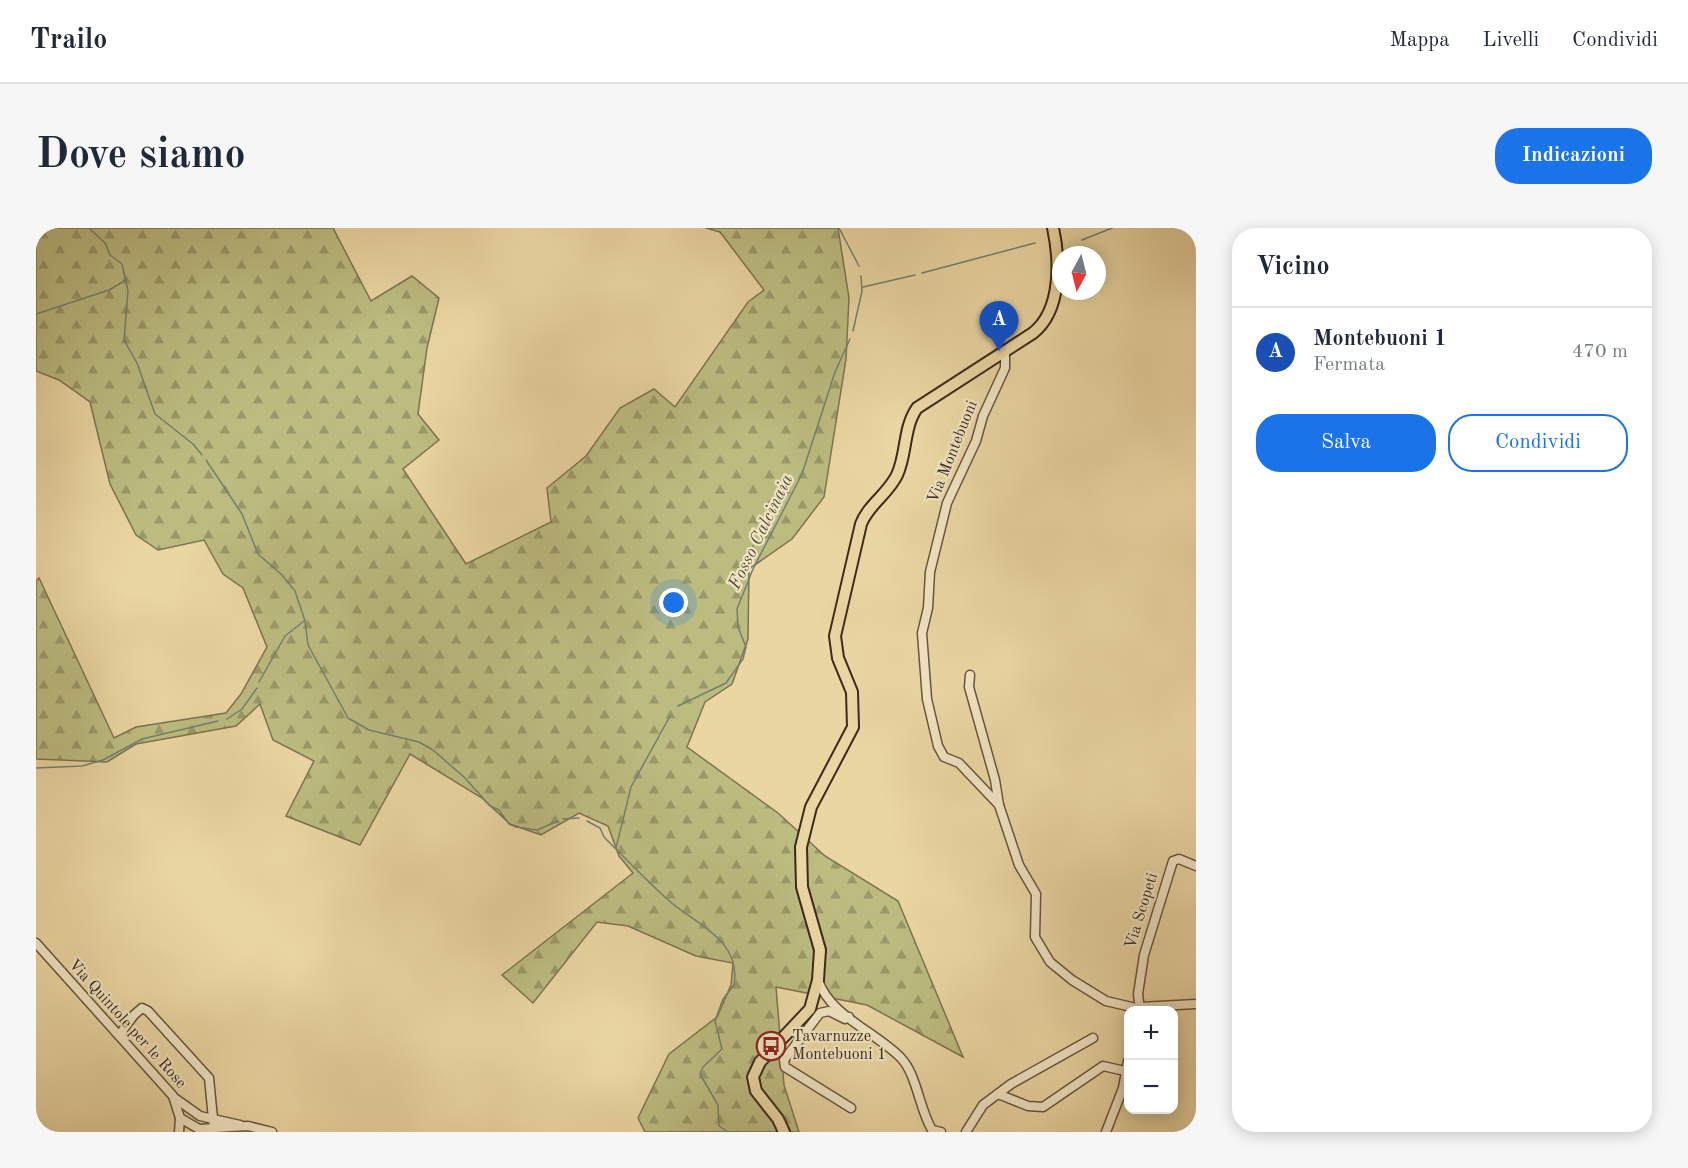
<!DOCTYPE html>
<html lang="it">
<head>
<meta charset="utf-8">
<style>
	body { margin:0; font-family:"Old Standard TT",serif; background:#f6f6f7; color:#1f2937 }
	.controls { position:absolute; right:18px; bottom:18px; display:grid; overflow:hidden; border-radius:12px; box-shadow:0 3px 15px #0003 }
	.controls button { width:54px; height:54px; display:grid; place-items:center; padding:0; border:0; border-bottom:2px solid #e0e1e3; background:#fff; color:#1f2937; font:30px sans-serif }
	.compass { position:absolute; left:1016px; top:18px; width:54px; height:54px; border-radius:50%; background:#fff; box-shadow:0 3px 15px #0003; rotate:187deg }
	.you { position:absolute; left:638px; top:375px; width:21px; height:21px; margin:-15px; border:4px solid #fff; border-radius:50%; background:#1a73e8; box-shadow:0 0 0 9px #1a73e833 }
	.badge { display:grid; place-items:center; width:39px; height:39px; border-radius:50%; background:#1a73e8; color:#fff; font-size:20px; font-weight:700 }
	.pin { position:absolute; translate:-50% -50px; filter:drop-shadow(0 2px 3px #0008) }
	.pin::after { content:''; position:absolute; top:32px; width:21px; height:18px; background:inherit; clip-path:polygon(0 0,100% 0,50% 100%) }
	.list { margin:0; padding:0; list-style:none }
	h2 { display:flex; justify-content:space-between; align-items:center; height:78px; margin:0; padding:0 24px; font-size:26px }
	h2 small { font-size:20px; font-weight:400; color:#747a83 }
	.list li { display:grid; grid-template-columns:39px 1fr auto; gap:18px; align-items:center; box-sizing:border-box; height:90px; padding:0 24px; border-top:2px solid #e0e1e3 }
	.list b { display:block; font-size:22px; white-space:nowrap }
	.list p { margin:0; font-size:20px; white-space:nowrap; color:#747a83 }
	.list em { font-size:20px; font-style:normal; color:#747a83 }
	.actions { display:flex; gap:12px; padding:18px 24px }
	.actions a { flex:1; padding:14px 0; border:2px solid #1a73e8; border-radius:24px; text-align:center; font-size:21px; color:#1a73e8 }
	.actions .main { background:#1a73e8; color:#fff }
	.map { position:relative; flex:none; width:1160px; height:904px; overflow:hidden; border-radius:24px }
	header { display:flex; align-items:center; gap:36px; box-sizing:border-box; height:84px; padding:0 30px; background:#fff; border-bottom:2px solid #e0e1e3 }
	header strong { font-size:28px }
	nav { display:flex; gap:33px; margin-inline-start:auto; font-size:21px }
	.intro { display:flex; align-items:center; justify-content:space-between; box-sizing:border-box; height:144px; padding:0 36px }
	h1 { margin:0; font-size:42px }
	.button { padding:15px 27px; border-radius:24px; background:#1a73e8; color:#fff; font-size:21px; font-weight:700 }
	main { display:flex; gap:36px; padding:0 36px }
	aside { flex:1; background:#fff; border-radius:24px; box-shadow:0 3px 15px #0003 }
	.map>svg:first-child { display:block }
	.forest { fill:url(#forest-firs); stroke:#7c734f; stroke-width:1.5 }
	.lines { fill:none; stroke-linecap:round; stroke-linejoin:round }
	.stream { stroke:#73806f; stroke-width:1.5 }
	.minor-casing { stroke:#67553e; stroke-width:11 }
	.major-casing { stroke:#3b2a1d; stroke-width:14 }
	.minor { stroke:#f1e4c3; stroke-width:8 }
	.major { stroke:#ead6a3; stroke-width:10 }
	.labels { text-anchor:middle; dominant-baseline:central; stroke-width:4.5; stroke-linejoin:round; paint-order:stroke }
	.street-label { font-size:16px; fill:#3b2a1d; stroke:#f1e4c3 }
	.poi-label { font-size:16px; fill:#3b2a1d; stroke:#f1e4c3; text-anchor:start }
	.water-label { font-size:18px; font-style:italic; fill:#524e3f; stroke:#f1e4c3 }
</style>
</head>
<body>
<header>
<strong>Trailo</strong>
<nav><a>Mappa</a><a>Livelli</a><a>Condividi</a></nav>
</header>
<div class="intro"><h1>Dove siamo</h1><a class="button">Indicazioni</a></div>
<main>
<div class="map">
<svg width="1160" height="904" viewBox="0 0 1160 904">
	<defs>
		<pattern id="forest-firs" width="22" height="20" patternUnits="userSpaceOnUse" patternTransform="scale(1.5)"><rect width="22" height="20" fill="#bcbc81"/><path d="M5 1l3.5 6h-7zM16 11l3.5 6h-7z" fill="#9a9969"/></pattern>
	</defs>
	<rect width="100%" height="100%" fill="#ead6a3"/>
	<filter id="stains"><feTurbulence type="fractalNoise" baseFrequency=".00333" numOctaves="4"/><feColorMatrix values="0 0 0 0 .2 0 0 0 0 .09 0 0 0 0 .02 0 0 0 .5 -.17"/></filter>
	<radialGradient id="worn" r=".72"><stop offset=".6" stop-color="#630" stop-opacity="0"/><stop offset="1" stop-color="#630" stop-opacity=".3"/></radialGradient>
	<path class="forest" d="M0 0H297L335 73 376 48 403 70 391 120 382 186 403 212 367 241 430 336 515 294 511 260 550 228 584 180 618 161 639 179 712 74 728 62 684 4 670 0H802L813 70 810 131 788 269 756 311 713 341 712 411 696 456 669 474 651 519 742 585 789 628 862 673 927 829 831 777 740 759 748 857 763 904H609L602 890 633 826 681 789 695 757 697 735 660 728 592 698 561 694 497 775 466 747 597 645 583 628 572 598 543 585 505 607 474 596 446 570 374 526 324 617 250 588 278 533 237 512 224 476 200 498 100 516 71 534 0 531V353L3 350 78 510 100 499 190 485 205 466 231 419 207 360 187 346 168 312 122 322 100 307 74 256 54 174 23 152 0 143Z"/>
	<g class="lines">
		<g class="stream">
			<path d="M53 0 69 15 74 27 86 36 92 63 88 112 101 135 119 186 157 216 166 227"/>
			<path d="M803 0 823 38"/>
			<path d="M1046 12 1076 0"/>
			<path d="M886 45 999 15"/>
			<path d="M827 59 879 47"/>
			<path d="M0 86 73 62 90 52"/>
			<path d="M817 103 826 63 825 48"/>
			<path d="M170 232 206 286 222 326 246 347 259 363 269 393 272 417 312 490 333 502 383 514 397 522 429 550 454 578 463 582 473 596 480 599 501 602 522 593"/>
			<path d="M223 454 249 408 268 393"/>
			<path d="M642 478 690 455 707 431 710 419 702 399 701 381 717 341 766 246 799 144 814 111"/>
			<path d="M191 491 206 481 221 460"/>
			<path d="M0 540 46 538 67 532 106 511 182 493"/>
			<path d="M527 591 543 590"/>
			<path d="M551 593 564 600 568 609C589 630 609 651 631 671 658 696 706 711 698 757L687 771 679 793 686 821 667 839 664 846 682 877 683 898 692 904"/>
			<path d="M580 620 595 559 634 488"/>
		</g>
		<g class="minor-casing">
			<g id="minor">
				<path d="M969 123V140L947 188 940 213 911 275 894 344 892 380 886 405 891 471 902 518 908 529 923 535 963 577 983 637 1000 666 999 709 1014 734 1036 752 1070 773 1104 781"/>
				<path d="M934 447 933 459 959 552 963 577"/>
				<path d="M0 715 137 868 144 890 143 904"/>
				<path d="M782 752C794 788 840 804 865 830 881 847 883 880 896 902L905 904"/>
				<path d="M1104 779 1160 776"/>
				<path d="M1104 782 1102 766 1108 727 1137 633 1143 631 1160 638"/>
				<path d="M813 789 809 791 793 783 784 785 748 832 749 839 815 880"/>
				<path d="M84 806 98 787 106 780 112 783 173 850 178 901"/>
				<path d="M962 866 992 878 1007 879 1067 838 1089 843"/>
				<path d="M140 871 164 888 204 897"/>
				<path d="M144 890 163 901 212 898 236 904"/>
				<path d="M930 904 947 877 975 856 1057 810"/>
				<path d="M1070 904 1087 860 1092 833"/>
			</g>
		</g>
		<g class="major-casing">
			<path id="major" d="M748 904 742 891 720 863 717 849 724 834 774 781 782 752 784 722 766 659 765 619 775 579 817 499 816 464 802 430 799 408 825 296C832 277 852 266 861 247 871 226 867 200 881 180L997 105C1026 82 1024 32 1017 0"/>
		</g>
		<use href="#minor" class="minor"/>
		<use href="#major" class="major"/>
	</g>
	<defs>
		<g id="bus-ring" transform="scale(1.5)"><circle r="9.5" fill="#f1e4c3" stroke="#8f2418" stroke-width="1.5"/><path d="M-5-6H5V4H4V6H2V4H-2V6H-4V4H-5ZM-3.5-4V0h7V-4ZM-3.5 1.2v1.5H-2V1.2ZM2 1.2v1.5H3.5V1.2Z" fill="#8f2418"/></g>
	</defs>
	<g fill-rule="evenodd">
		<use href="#bus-ring" x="735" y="818"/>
	</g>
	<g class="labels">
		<g class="street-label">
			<text transform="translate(917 224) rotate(-68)">Via Montebuoni</text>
			<text transform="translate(1106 683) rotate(-73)">Via Scopeti</text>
			<text transform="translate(91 796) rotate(48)">Via Quintole per le Rose</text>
		</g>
		<g class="poi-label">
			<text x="756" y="809">Tavarnuzze<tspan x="756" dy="18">Montebuoni 1</tspan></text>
		</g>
		<g class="water-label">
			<text transform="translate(725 304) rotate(-64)">Fosso Calcinaia</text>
		</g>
	</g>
	<rect width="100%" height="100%" filter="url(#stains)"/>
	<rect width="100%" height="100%" fill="url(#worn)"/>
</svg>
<div class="controls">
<button>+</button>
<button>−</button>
</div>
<svg class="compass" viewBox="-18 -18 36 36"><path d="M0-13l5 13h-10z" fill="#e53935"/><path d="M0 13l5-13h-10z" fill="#747a83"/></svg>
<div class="you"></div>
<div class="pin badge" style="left:963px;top:123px;background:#1a4fb4">A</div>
</div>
<aside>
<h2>Vicino<small></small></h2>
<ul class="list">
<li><span class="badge" style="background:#1a4fb4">A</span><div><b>Montebuoni 1</b><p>Fermata</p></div><em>470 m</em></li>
</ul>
<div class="actions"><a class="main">Salva</a><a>Condividi</a></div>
</aside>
</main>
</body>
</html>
